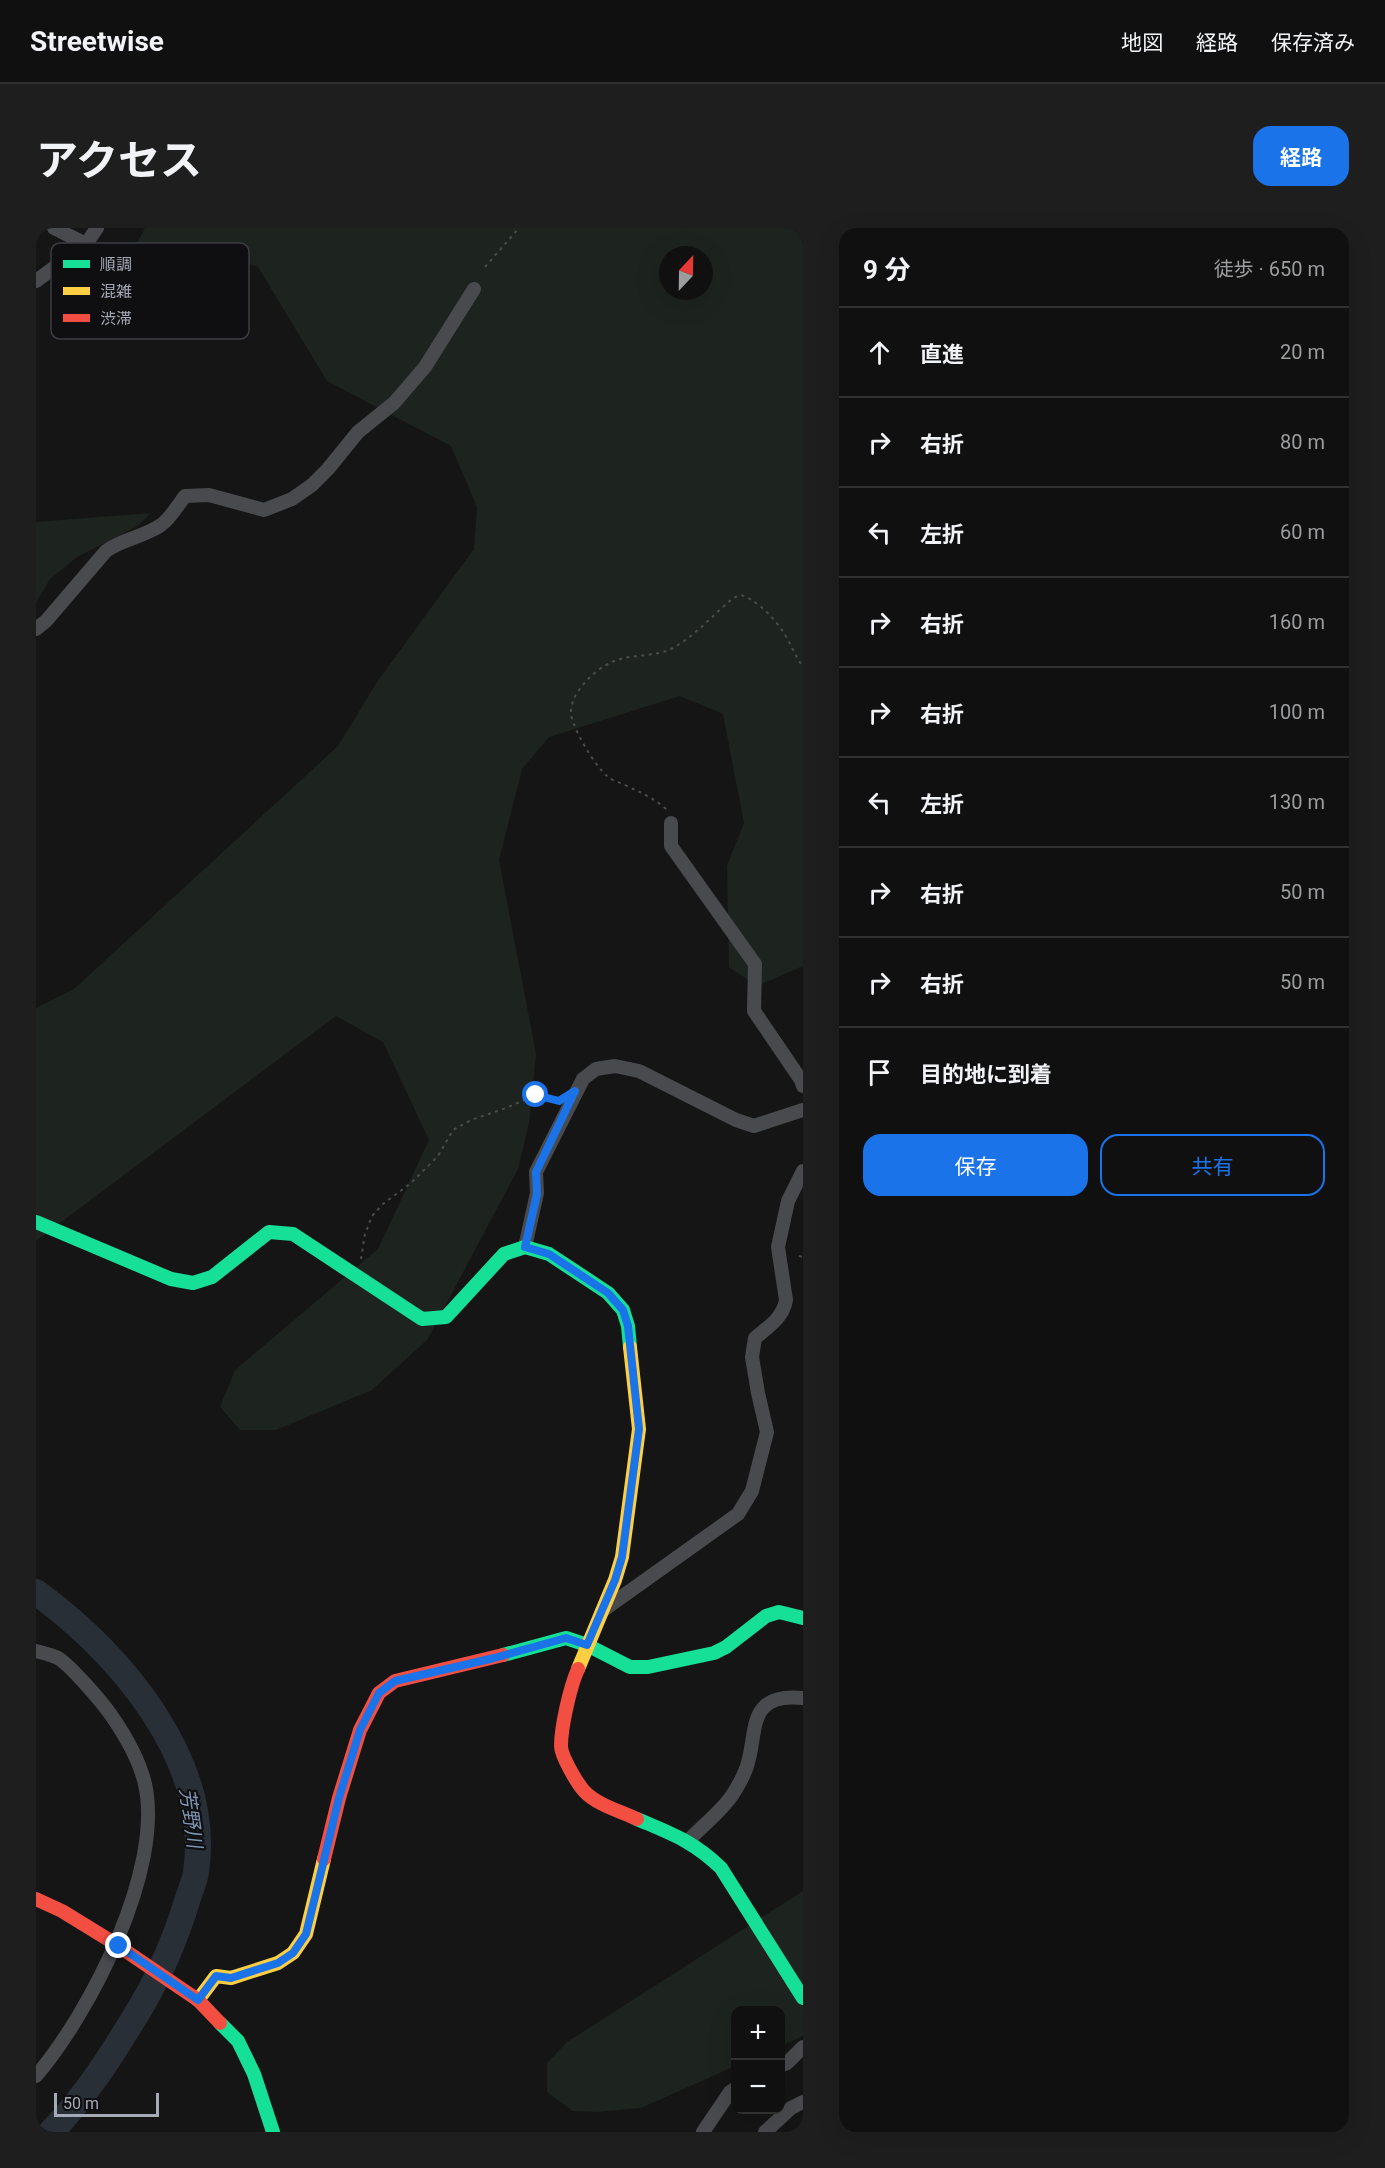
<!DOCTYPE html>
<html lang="ja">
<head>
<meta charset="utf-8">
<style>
	body { margin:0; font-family:Roboto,"Noto Sans JP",sans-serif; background:#1e1e1e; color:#f1f3f6 }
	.controls { position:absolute; right:18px; bottom:18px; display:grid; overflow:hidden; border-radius:12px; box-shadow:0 6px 24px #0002 }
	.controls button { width:54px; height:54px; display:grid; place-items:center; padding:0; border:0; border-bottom:2px solid #303030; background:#101010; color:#f1f3f6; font:30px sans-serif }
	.compass { position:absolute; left:623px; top:18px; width:54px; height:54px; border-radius:50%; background:#101010; box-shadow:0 6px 24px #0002; rotate:22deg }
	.scale { position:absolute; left:18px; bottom:15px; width:105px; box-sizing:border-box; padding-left:6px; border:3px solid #a6a9b6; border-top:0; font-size:16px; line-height:21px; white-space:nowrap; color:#a6a9b6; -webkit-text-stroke:4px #0f0f11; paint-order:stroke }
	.stop { position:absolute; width:18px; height:18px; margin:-14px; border:4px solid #1a73e8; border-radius:50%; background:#fff }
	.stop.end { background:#1a73e8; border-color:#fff; box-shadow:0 2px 6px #0008 }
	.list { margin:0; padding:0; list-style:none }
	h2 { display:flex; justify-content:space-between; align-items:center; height:78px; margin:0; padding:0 24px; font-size:26px }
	h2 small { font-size:20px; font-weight:400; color:#9c9d9f }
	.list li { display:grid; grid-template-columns:39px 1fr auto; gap:18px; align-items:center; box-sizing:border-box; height:90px; padding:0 24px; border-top:2px solid #303030 }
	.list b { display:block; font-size:22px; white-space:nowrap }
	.list em { font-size:20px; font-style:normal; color:#9c9d9f }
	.actions { display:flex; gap:12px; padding:18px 24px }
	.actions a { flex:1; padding:14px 0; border:2px solid #1a73e8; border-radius:18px; text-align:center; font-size:21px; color:#1a73e8 }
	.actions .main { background:#1a73e8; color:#fff }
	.icon { flex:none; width:33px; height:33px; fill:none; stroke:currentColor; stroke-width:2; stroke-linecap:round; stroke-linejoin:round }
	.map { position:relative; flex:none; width:767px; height:1904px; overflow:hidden; border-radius:18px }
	header { display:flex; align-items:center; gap:36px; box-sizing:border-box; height:84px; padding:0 30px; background:#101010; border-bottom:2px solid #303030 }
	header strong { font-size:28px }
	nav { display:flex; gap:33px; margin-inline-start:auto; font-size:21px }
	.intro { display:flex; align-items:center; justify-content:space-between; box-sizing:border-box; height:144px; padding:0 36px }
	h1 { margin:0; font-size:42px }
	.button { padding:15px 27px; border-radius:18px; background:#1a73e8; color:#fff; font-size:21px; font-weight:700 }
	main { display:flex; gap:36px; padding:0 36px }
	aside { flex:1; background:#101010; border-radius:18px; box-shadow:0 6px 24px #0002 }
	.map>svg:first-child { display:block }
	.green { fill:#1d241f; fill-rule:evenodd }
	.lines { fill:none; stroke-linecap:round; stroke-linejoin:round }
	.river { stroke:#282f37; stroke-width:26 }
	.path { stroke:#4b4b50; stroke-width:2; stroke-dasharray:3 4.5; stroke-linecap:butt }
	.street { stroke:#494a4e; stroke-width:14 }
	.fast { stroke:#16e098; stroke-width:14 }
	.slow { stroke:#ffcf43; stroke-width:14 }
	.jam { stroke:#f24e42; stroke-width:14 }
	.route { stroke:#1a73e8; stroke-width:8 }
	.labels { text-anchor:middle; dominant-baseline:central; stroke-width:4.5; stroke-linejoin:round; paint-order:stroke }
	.water-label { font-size:20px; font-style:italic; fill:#7d94b2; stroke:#0f0f11 }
	.key { fill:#0f0f11; stroke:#3c3d43; stroke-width:1.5 }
	.key-label { font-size:16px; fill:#a6a9b6 }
</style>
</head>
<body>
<header>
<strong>Streetwise</strong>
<nav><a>地図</a><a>経路</a><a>保存済み</a></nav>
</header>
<div class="intro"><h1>アクセス</h1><a class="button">経路</a></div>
<main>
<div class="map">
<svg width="767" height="1904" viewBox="0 0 767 1904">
	<rect width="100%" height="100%" fill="#151515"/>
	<g class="green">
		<path d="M109 0H767V738L721 758 693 739 691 638 708 595 687 486 644 468 513 509 486 541 463 632 500 826 493 895 482 941 391 1112 336 1162 240 1202H204L184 1179 199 1142 342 1021 393 912 347 814 300 788 0 1013V780L38 761 302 518 341 454 438 321 441 279 415 218 291 153 222 39 203 32 91 80 77 60ZM632 27H668V63H632Z"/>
		<path d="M115 285 100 299 41 329 14 351 0 374V294Z"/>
		<path d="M767 1663V1808L745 1818 744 1782H700L699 1838 605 1880 561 1884 537 1883 511 1864V1835L531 1814Z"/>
	</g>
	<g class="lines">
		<path class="river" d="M0 1364C83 1425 177 1532 160 1644 159 1652 155 1661 152 1670 140 1710 124 1747 103 1782 77 1825 50 1868 15 1904"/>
		<g class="path">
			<path d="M449 39 483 0"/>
			<path d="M630 581C617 569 603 564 587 556 582 554 575 552 571 548 559 538 536 500 535 485 534 465 559 441 576 434 596 425 618 430 637 420 660 407 678 386 697 370L705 367C721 372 738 390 748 405 755 416 759 428 767 439"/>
			<path d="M763 1028 767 1029"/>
			<path d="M325 1031 329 1006 336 988 347 976 375 955 402 928 417 902 435 892 470 880 500 867 521 872"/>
		</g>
		<g class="street">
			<path d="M18 0 50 16"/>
			<path d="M0 53 50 16 61 0"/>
			<path d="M0 401 10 393 70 323C86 311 108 309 125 297 134 291 142 277 149 268L173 267 228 282 256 271 276 257 292 241 322 204 358 175 389 139 438 61"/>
			<path d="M635 595V618L719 736 718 783 765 852 767 858"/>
			<path d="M489 1019 501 965 500 944 547 851 560 841 579 838 603 843 700 892 718 898 767 882"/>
			<path d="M566 1383 702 1286 716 1263 731 1204 722 1165 716 1129 719 1110C732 1099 747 1090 750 1072L742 1019 752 973 767 943"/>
			<path d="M0 1423C7 1425 15 1427 22 1430 34 1437 66 1474 75 1487 89 1507 103 1531 109 1556 128 1641 54 1785 0 1848"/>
			<path d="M652 1613C666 1598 686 1583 697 1566 702 1558 707 1549 710 1541 723 1506 708 1464 767 1470"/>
			<path d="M744 1838 751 1835 767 1819"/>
			<path d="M667 1904 694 1864 700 1860"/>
			<path d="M729 1904 755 1880 767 1874"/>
		</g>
		<g class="fast">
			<path d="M0 994 135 1051 157 1055 176 1049 233 1004 257 1006 386 1091 410 1089 468 1026 489 1019 513 1026 572 1065 587 1082 592 1098 594 1119"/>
			<path d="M467 1427 530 1410 551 1417 594 1439H612L678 1425 690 1419 730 1388 743 1384 767 1390"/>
			<path d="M601 1591C636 1606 657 1613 685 1640L767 1770"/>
			<path d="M184 1795 202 1813 218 1846 237 1904"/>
		</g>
		<g class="slow">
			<path d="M542 1441 579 1352 586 1329 603 1201 594 1119"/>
			<path d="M162 1772 180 1748 195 1750 242 1735 257 1725 270 1706 288 1631"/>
		</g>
		<g class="jam">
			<path d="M542 1441C534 1459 525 1499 525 1518 525 1528 541 1555 548 1563 561 1577 584 1583 601 1591"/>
			<path d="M288 1631 303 1570 324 1502 343 1465 359 1453 467 1427"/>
			<path d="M0 1671 26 1683 78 1715 162 1772 184 1795"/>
		</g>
	</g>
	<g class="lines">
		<path class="route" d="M83 1718 162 1772 180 1748 195 1750 242 1735 257 1725 270 1706 303 1570 324 1502 343 1465 359 1453 458 1430 530 1410 551 1417 579 1352 586 1329 603 1201 592 1098 587 1082 572 1065 513 1026 489 1019 501 966 500 944 539 863 523 873 500 867"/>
	</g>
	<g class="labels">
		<g class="water-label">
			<text transform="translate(155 1590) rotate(82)">芳野川</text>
		</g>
	</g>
	<rect x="15" y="15" width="198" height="96" rx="9" class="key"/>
	<rect x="27" y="32" width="27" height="8" fill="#16e098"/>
	<rect x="27" y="59" width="27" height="8" fill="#ffcf43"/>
	<rect x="27" y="86" width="27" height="8" fill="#f24e42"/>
	<g class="key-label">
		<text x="64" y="42">順調</text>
		<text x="64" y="69">混雑</text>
		<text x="64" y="96">渋滞</text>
	</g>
</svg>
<div class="controls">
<button>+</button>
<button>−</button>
</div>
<svg class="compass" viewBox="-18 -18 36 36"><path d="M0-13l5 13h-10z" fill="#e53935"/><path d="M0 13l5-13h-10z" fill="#9c9d9f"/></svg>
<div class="scale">50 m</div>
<div class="stop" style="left:500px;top:867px"></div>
<div class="stop end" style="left:83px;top:1718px"></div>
</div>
<aside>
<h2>9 分<small>徒歩 · 650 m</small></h2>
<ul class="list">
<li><svg class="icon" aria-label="ahead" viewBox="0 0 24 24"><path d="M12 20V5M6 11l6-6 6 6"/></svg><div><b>直進</b></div><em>20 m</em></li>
<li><svg class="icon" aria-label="right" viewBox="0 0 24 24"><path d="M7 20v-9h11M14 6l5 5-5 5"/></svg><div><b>右折</b></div><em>80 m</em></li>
<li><svg class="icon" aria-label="left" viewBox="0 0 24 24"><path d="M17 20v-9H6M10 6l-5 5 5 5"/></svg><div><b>左折</b></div><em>60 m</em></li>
<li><svg class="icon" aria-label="right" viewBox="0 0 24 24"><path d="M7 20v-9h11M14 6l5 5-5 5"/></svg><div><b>右折</b></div><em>160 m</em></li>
<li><svg class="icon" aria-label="right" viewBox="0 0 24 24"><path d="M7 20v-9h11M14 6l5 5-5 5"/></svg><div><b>右折</b></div><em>100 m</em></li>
<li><svg class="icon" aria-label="left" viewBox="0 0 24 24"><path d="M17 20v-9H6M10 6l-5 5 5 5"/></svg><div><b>左折</b></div><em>130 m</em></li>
<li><svg class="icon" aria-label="right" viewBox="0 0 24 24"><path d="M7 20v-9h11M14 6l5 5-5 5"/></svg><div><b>右折</b></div><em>50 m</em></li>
<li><svg class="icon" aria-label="right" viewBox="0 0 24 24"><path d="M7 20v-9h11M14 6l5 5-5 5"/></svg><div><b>右折</b></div><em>50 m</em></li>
<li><svg class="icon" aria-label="arrive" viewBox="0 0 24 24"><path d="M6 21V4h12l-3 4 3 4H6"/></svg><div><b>目的地に到着</b></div></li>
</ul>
<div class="actions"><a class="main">保存</a><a>共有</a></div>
</aside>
</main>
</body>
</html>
